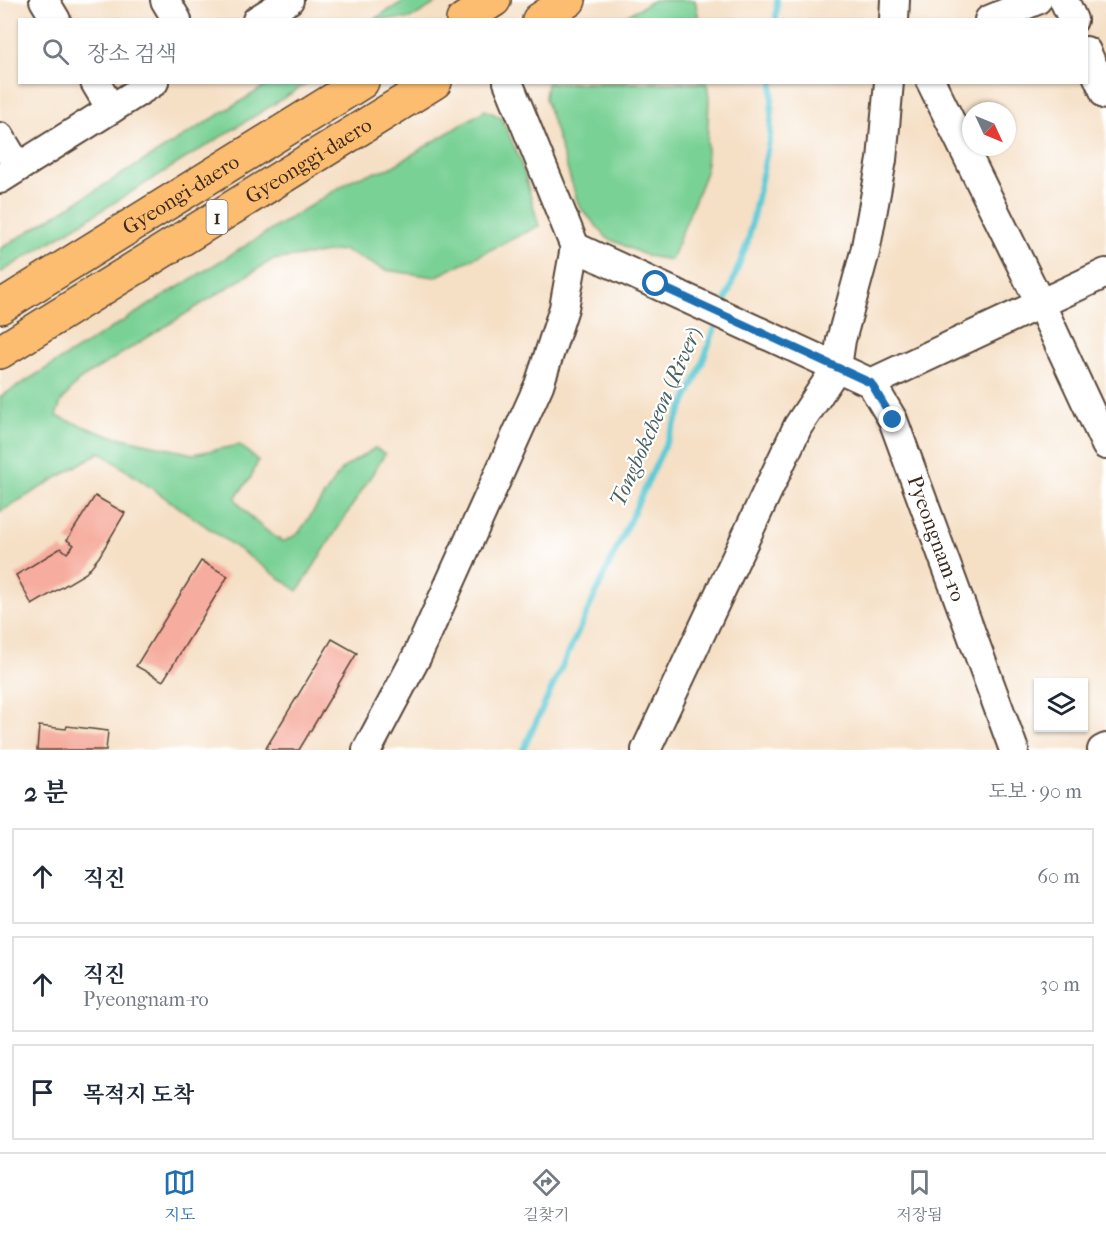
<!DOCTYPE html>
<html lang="ko">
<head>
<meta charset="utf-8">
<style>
	body { margin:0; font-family:"IM FELL French Canon","Noto Serif KR",serif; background:#f6f6f7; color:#1f2937 }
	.controls { position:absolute; right:18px; bottom:18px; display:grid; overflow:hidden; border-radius:0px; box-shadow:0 2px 4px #0004 }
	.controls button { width:54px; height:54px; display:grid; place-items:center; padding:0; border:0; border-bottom:2px solid #e0e1e3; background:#fff; color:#1f2937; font:30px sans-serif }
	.compass { position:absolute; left:962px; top:102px; width:54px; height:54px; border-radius:50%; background:#fff; box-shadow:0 2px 4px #0004; rotate:134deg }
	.stop { position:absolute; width:18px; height:18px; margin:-14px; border:4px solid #1f6fb2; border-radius:50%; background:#fff }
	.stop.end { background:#1f6fb2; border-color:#fff; box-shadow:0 2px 6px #0008 }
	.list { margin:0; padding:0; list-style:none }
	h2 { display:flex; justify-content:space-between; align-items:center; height:78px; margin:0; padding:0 24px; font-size:26px }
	h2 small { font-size:20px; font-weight:400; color:#747a83 }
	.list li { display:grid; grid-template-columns:39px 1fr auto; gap:18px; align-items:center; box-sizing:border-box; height:96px; margin:0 12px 12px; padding:0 12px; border:2px solid #e0e1e3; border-radius:0px }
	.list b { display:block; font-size:22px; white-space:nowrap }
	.list p { margin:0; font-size:20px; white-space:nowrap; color:#747a83 }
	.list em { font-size:20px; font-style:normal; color:#747a83 }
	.icon { flex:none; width:33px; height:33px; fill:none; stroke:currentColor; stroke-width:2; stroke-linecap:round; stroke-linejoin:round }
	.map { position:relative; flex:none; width:1106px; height:750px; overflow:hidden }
	.search { position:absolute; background:#fff; box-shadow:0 2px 4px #0004; left:18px; right:18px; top:18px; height:66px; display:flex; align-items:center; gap:15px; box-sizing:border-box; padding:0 21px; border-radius:0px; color:#747a83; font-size:22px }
	.sheet { height:402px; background:#fff }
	nav { display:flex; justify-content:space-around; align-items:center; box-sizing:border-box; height:84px; border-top:2px solid #e0e1e3; background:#fff; font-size:16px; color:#747a83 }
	nav a { display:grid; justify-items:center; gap:3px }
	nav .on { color:#1f6fb2 }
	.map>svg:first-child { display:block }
	.green { fill:#7ad196; stroke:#5a7e5a; stroke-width:1.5 }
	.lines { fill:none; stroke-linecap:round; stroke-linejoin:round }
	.stream { stroke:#5ecad5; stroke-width:6 }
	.building { fill:#f6ad9f }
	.minor-casing { stroke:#574537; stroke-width:32 }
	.major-casing { stroke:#574537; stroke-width:36 }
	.minor { stroke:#fff; stroke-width:28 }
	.major { stroke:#fcbd6f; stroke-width:33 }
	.route { stroke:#1f6fb2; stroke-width:8 }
	.labels { text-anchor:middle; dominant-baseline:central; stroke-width:4.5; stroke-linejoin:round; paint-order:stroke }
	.shield { fill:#fff; stroke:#766a62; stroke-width:1.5 }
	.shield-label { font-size:20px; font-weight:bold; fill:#3b2a1e }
	.street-label { font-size:21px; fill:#3b2a1e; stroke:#fff }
	.water-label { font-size:22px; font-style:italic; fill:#47625e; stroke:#fff }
</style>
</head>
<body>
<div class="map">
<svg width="1106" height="750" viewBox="0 0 1106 750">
	<rect width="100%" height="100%" fill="#fff"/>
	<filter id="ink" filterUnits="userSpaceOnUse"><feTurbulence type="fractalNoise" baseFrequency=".0167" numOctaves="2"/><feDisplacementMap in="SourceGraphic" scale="12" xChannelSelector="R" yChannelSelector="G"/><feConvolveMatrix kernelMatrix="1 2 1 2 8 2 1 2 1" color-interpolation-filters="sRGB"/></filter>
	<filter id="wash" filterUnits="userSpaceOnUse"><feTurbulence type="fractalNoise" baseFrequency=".008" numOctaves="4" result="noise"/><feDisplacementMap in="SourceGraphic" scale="24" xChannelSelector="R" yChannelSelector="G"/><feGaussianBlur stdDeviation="1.35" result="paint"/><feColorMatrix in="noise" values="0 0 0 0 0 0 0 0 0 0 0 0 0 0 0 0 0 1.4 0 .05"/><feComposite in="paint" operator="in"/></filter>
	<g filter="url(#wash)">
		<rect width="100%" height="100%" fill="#f5dfc5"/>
		<g class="green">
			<path d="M406 0H441L410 19H374Z"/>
			<path d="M654 0H695L699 19H620Z"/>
			<path d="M272 82 308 83 0 273V249Z"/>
			<path d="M547 83H707L709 98 706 172 671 260 647 256 607 238 579 206 545 98Z"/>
			<path d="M485 110 501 117 521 162 539 226 435 277 385 270 343 250 272 260 79 380 61 402 56 416 104 434 193 454 240 445 258 461 251 477 235 498C247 517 264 530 283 542L298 534 342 469 375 448 385 454 298 591 100 452 0 512V397L355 178 390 168Z"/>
		</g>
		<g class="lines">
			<g class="stream">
				<path d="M776 20 777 0"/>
				<path d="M723 307 748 241 770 137 773 82"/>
				<path d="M523 750 699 372 717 322"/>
			</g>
		</g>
		<g id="blocks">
			<g class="building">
				<path d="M95 496 125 513 99 557 86 573 32 605 16 575 61 548 67 553 74 545 67 540Z"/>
				<path d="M201 561 228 576 163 681 136 666Z"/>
				<path d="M332 639 357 653 299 750H269L266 748Z"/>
				<path d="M39 726 66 729 67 726 108 731 106 750H37Z"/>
			</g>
		</g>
	</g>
	<g filter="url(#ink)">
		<use href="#blocks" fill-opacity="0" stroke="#574537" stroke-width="1.5"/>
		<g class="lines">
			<g class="minor-casing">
				<g id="minor">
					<path d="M44 0 56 20"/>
					<path d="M165 0 177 20"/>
					<path d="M1064 0 1073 20"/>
					<path d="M257 20 289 0"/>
					<path d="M894 20 895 0"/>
					<path d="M989 20 1037 0"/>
					<path d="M1086 51 1106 95"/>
					<path d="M95 82 111 109"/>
					<path d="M931 82 1041 305 1106 445"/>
					<path d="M0 137 18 167"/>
					<path d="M0 179 154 82"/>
					<path id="s1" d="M575 247 871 383 893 420 1014 750"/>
					<path d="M871 383 1106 273"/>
					<path d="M367 750 417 656 539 385 564 308 575 247 508 82"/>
					<path d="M646 750 798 426 837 367 841 340 865 252 882 160 889 82"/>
					<path d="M1102 750 1106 748"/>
				</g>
			</g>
			<g class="major-casing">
				<g id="major">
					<path d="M463 20 494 0"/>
					<path d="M539 20 569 0"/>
					<path id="s2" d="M0 307 362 82"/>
					<path id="s3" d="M0 352 435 82"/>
				</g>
			</g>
			<use href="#minor" class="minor"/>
			<use href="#major" class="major"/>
		</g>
	</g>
	<g class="lines" filter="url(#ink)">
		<path class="route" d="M656 284 871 383 893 420"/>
	</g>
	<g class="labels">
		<rect class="shield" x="206.5" y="200" width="21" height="34" rx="4.5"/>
		<g class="shield-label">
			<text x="217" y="217">1</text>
		</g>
		<g class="street-label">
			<text stroke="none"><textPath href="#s3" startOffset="363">Gyeonggi-daero</textPath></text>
			<text stroke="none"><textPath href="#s2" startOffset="213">Gyeongi-daero</textPath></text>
			<text stroke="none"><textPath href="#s1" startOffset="495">Pyeongnam-ro</textPath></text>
		</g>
		<g class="water-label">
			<text transform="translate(656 417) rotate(-66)">Tongbokcheon (River)</text>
		</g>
	</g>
</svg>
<div class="controls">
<button><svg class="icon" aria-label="layers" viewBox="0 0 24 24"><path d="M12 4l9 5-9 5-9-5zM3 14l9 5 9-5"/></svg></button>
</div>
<svg class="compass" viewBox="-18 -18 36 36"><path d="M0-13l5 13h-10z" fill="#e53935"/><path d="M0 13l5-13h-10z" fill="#747a83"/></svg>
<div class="stop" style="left:656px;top:284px"></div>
<div class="stop end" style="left:893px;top:420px"></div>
<div class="search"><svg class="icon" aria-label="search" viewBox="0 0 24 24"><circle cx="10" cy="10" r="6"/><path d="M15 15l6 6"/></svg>장소 검색</div>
</div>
<section class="sheet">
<h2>2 분<small>도보 · 90 m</small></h2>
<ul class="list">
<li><svg class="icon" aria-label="ahead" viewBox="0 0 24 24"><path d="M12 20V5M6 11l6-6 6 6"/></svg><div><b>직진</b></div><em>60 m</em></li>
<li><svg class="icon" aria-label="ahead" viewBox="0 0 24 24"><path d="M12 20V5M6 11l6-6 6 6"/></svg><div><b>직진</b><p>Pyeongnam-ro</p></div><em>30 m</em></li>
<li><svg class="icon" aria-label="arrive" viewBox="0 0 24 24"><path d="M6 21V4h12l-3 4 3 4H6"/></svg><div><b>목적지 도착</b></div></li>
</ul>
</section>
<nav>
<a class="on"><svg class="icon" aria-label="map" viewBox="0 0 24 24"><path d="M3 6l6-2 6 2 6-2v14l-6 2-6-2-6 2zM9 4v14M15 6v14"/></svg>지도</a>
<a><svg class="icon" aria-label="directions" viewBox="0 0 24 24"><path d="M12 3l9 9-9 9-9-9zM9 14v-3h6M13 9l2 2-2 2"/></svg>길찾기</a>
<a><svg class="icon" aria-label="saved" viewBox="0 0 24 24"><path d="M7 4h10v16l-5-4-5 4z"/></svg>저장됨</a>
</nav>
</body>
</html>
